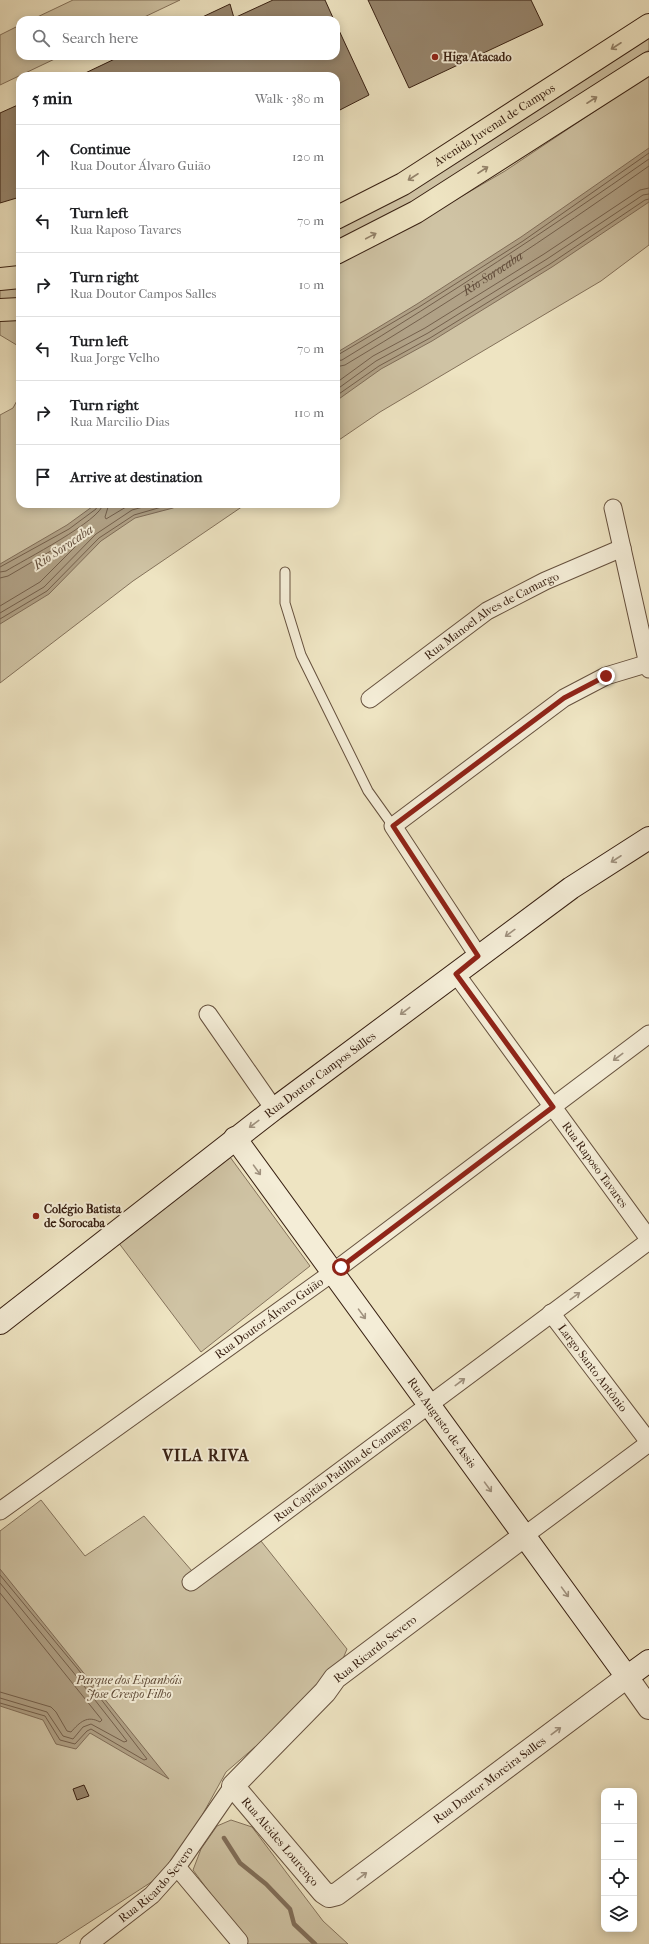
<!DOCTYPE html>
<html lang="en">
<head>
<meta charset="utf-8">
<style>
	body { margin:0; font-family:"IM FELL French Canon",serif; background:#f6f6f6; color:#202124 }
	.controls { position:absolute; right:12px; bottom:12px; display:grid; overflow:hidden; border-radius:8px; box-shadow:0 2px 10px #0003 }
	.controls button { width:36px; height:36px; display:grid; place-items:center; padding:0; border:0; border-bottom:1px solid #e0e0e0; background:#fff; color:#202124; font:20px sans-serif }
	.stop { position:absolute; width:12px; height:12px; margin:-9px; border:3px solid #8f2418; border-radius:50%; background:#fff }
	.stop.end { background:#8f2418; border-color:#fff; box-shadow:0 1px 4px #0008 }
	.list { margin:0; padding:0; list-style:none }
	h2 { display:flex; justify-content:space-between; align-items:center; height:52px; margin:0; padding:0 16px; font-size:17px }
	h2 small { font-size:13px; font-weight:400; color:#757577 }
	.list li { display:grid; grid-template-columns:26px 1fr auto; gap:12px; align-items:center; box-sizing:border-box; height:64px; padding:0 16px; border-top:1px solid #e0e0e0 }
	.list b { display:block; font-size:15px; white-space:nowrap }
	.list p { margin:0; font-size:13px; white-space:nowrap; color:#757577 }
	.list em { font-size:13px; font-style:normal; color:#757577 }
	.icon { flex:none; width:22px; height:22px; fill:none; stroke:currentColor; stroke-width:2; stroke-linecap:round; stroke-linejoin:round }
	.map { position:relative; flex:none; width:649px; height:1944px; overflow:hidden }
	.search { position:absolute; background:#fff; box-shadow:0 2px 10px #0003; left:16px; top:16px; width:324px; height:44px; display:flex; align-items:center; gap:10px; box-sizing:border-box; padding:0 14px; border-radius:12px; color:#757577; font-size:15px }
	.panel { position:absolute; background:#fff; box-shadow:0 2px 10px #0003; left:16px; top:72px; width:324px; height:436px; border-radius:12px }
	.map>svg:first-child { display:block }
	.green { fill:#cfc3a4; stroke:#84725b }
	.water { fill:#b0a186; stroke:#806d58 }
	.lines { fill:none; stroke-linecap:round; stroke-linejoin:round }
	.shore { stroke:#74604c; stroke-width:1 }
	.stream { stroke:#806d58; stroke-width:4.5 }
	.building { fill:#97866e; stroke:#382012 }
	.service-casing { stroke:#66513e; stroke-width:11 }
	.minor-casing { stroke:#66513e; stroke-width:19 }
	.tertiary-casing { stroke:#66513e; stroke-width:24 }
	.secondary-casing { stroke:#382012; stroke-width:24 }
	.trunk-casing { stroke:#382012; stroke-width:24 }
	.service { stroke:#f4edd7; stroke-width:9 }
	.minor { stroke:#f4edd7; stroke-width:17 }
	.tertiary { stroke:#f4edd7; stroke-width:22 }
	.secondary { stroke:#f4edd7; stroke-width:22 }
	.trunk { stroke:#eee4c2; stroke-width:22 }
	.oneway { stroke:#93826a }
	.oneway2 { stroke:#9f917e }
	.route { stroke:#8f2418; stroke-width:5 }
	.poi-dot { fill:#8f2418; stroke:#f4edd7; stroke-width:1.5 }
	.labels { text-anchor:middle; dominant-baseline:central; stroke-width:4; stroke-linejoin:round; paint-order:stroke }
	.poi-label { font-size:12px; font-weight:bold; fill:#382012; stroke:#f4edd7; text-anchor:start }
	.street-label { font-size:12px; fill:#382012; stroke:#f4edd7 }
	.park-label { font-size:12px; font-style:italic; fill:#5e4936; stroke:#f4edd7 }
	.water-label { font-size:13px; font-style:italic; fill:#624d3b; stroke:#f4edd7 }
	.district-label { font-size:16px; font-weight:bold; letter-spacing:1px; fill:#382012; stroke:#f4edd7 }
</style>
</head>
<body>
<div class="map">
<svg width="649" height="1944" viewBox="0 0 649 1944">
	<rect width="100%" height="100%" fill="#eee4c2"/>
	<filter id="stains"><feTurbulence type="fractalNoise" baseFrequency=".005" numOctaves="4"/><feColorMatrix values="0 0 0 0 .2 0 0 0 0 .09 0 0 0 0 .02 0 0 0 .5 -.17"/></filter>
	<radialGradient id="worn" r=".72"><stop offset=".6" stop-color="#630" stop-opacity="0"/><stop offset="1" stop-color="#630" stop-opacity=".3"/></radialGradient>
	<g class="green">
		<path d="M73 0H180L138 20H31Z"/>
		<path d="M20 25V56H61L0 85V35Z"/>
		<path d="M649 31V50L455 178 387 218 336 243V227Z"/>
		<path d="M649 75V245L601 281 380 412 336 442V262L445 206 505 171Z"/>
		<path d="M20 286V299L0 300V287Z"/>
		<path d="M20 320V347L0 335V321Z"/>
		<path d="M20 395V504H246L133 581 0 683V415L13 408Z"/>
		<path d="M230 1157 310 1266 201 1352 118 1242Z"/>
		<path d="M41 1500 85 1556 144 1516 199 1579 261 1541 347 1649 335 1678 226 1772 173 1868 56 1944H0V1531Z"/>
		<path d="M231 1820 252 1827 323 1921 348 1944H248L193 1870 201 1849 217 1826Z"/>
	</g>
	<g class="water">
		<path d="M649 148V202L552 267 432 341 381 369 336 401V353L417 304 521 237Z"/>
		<path d="M96 504H180L173 508 135 518 101 541 49 594 0 624V564L67 525Z"/>
		<path d="M0 1569 169 1779 90 1733 76 1749 56 1744 43 1720 0 1706Z"/>
	</g>
	<g class="lines">
		<g class="shore">
			<path d="M336 356 419 307 523 241 649 153"/>
			<path d="M336 361 342 360C447 296 549 229 649 159"/>
			<path id="s1" d="M336 367 345 365C449 303 550 236 649 166"/>
			<path d="M336 383 373 356 425 328 544 254 640 190 649 188"/>
			<path d="M336 390 376 361 428 333 547 259 643 195 649 194"/>
			<path d="M336 396 379 366 430 338 550 264 645 200 649 199"/>
			<path d="M109 504 105 517 106 519 131 504"/>
			<path d="M0 567 69 529 96 509 98 504"/>
			<path d="M0 572 6 571C22 561 102 520 103 504"/>
			<path d="M0 578 8 576 85 531H88L81 541 40 582 0 606"/>
			<path d="M0 613 44 587 96 534 132 510 154 504"/>
			<path d="M0 619 47 591 99 538 134 515 172 504"/>
			<path d="M0 1575 77 1668 147 1759 144 1760 91 1729 87 1731 75 1744 60 1740 45 1716 0 1703"/>
			<path d="M0 1583 73 1672 127 1741 124 1742 91 1724 83 1727 73 1739 63 1736 47 1712 0 1698"/>
			<path d="M0 1593 102 1720 100 1722C87 1715 80 1722 71 1732L67 1731 56 1712 51 1707 0 1692"/>
		</g>
		<path class="stream" d="M224 1838 240 1863 266 1884 290 1909 294 1924 315 1944"/>
	</g>
	<g class="building">
		<path d="M273 0H325L334 20H196L230 4 234 18Z"/>
		<path d="M368 0H531L543 25 409 88Z"/>
		<path d="M336 24 369 95 336 112V76H79L121 56H336Z"/>
		<path d="M20 104V197L0 203V113Z"/>
		<path d="M84 1785 89 1796 77 1800 73 1789Z"/>
	</g>
	<g class="lines">
		<g class="service-casing">
			<path id="service" d="M285 572V603L301 655 368 791 393 826"/>
		</g>
		<g class="minor-casing">
			<g id="minor">
				<path d="M613 508 649 669"/>
				<path id="s2" d="M370 699 487 611 545 581 622 548"/>
				<path d="M479 957 393 826 564 698 606 676 649 663"/>
				<path id="s3" d="M456 974 649 1239"/>
				<path d="M208 1014 274 1109"/>
				<path id="s4" d="M551 1313 649 1442"/>
				<path id="s5" d="M0 1511 325 1278 649 1034"/>
				<path d="M524 1536 649 1443"/>
				<path id="s6" d="M191 1582 649 1241"/>
				<path d="M177 1867 239 1941"/>
				<path id="s7" d="M89 1944 152 1895 177 1867 233 1786"/>
			</g>
		</g>
		<g class="tertiary-casing">
			<g id="tertiary">
				<path id="s8" d="M524 1536 335 1678 325 1692 233 1786 323 1892 329 1896 337 1894 627 1677 649 1708"/>
			</g>
		</g>
		<g class="secondary-casing">
			<g id="secondary">
				<path id="s9" d="M235 1138 627 1677 649 1661"/>
				<path id="s10" d="M0 1323 274 1109 571 888 649 838"/>
			</g>
		</g>
		<g class="trunk-casing">
			<g id="trunk">
				<path id="s11" d="M336 218 403 184 649 25"/>
				<path d="M336 253 416 212 649 63"/>
				<path d="M0 279 20 277"/>
				<path d="M0 310 20 309"/>
			</g>
		</g>
		<use href="#service" class="service"/>
		<use href="#minor" class="minor"/>
		<use href="#tertiary" class="tertiary"/>
		<use href="#secondary" class="secondary"/>
		<use href="#trunk" class="trunk"/>
	</g>
	<defs><path id="oneway-shaft" d="M-6 0H5M1.5-3L5.5 0L1.5 3" fill="none" stroke-width="1.6" stroke-linecap="round" stroke-linejoin="round"/></defs>
	<g class="oneway">
		<use href="#oneway-shaft" transform="translate(616 46) rotate(147)"/>
		<use href="#oneway-shaft" transform="translate(592 100) rotate(-33)"/>
		<use href="#oneway-shaft" transform="translate(483 170) rotate(-33)"/>
		<use href="#oneway-shaft" transform="translate(413 177) rotate(147)"/>
		<use href="#oneway-shaft" transform="translate(371 236) rotate(-28)"/>
	</g>
	<g class="oneway2">
		<use href="#oneway-shaft" transform="translate(616 859) rotate(147)"/>
		<use href="#oneway-shaft" transform="translate(510 933) rotate(144)"/>
		<use href="#oneway-shaft" transform="translate(405 1011) rotate(143)"/>
		<use href="#oneway-shaft" transform="translate(618 1057) rotate(143)"/>
		<use href="#oneway-shaft" transform="translate(254 1124) rotate(143)"/>
		<use href="#oneway-shaft" transform="translate(257 1170) rotate(54)"/>
		<use href="#oneway-shaft" transform="translate(575 1296) rotate(-36)"/>
		<use href="#oneway-shaft" transform="translate(362 1314) rotate(54)"/>
		<use href="#oneway-shaft" transform="translate(460 1382) rotate(-37)"/>
		<use href="#oneway-shaft" transform="translate(488 1487) rotate(54)"/>
		<use href="#oneway-shaft" transform="translate(565 1592) rotate(54)"/>
		<use href="#oneway-shaft" transform="translate(556 1731) rotate(-37)"/>
		<use href="#oneway-shaft" transform="translate(362 1876) rotate(-37)"/>
	</g>
	<g class="lines">
		<path class="route" d="M341 1267 553 1107 456 974 478 956 393 826 564 698 606 676"/>
	</g>
	<g class="poi-dot">
		<circle cx="435" cy="57" r="4"/>
		<circle cx="36" cy="1216" r="4"/>
	</g>
	<g class="labels">
		<g class="poi-label">
			<text x="443" y="57">Higa Atacado</text>
			<text x="44" y="1209">Colégio Batista<tspan x="44" dy="14">de Sorocaba</tspan></text>
		</g>
		<g class="street-label">
			<text stroke="none"><textPath href="#s11" startOffset="184">Avenida Juvenal de Campos</textPath></text>
			<text stroke="none"><textPath href="#s2" startOffset="148">Rua Manoel Alves de Camargo</textPath></text>
			<text stroke="none"><textPath href="#s10" startOffset="405">Rua Doutor Campos Salles</textPath></text>
			<text stroke="none"><textPath href="#s3" startOffset="236">Rua Raposo Tavares</textPath></text>
			<text stroke="none"><textPath href="#s5" startOffset="331">Rua Doutor Álvaro Guião</textPath></text>
			<text stroke="none"><textPath href="#s4" startOffset="69">Largo Santo Antônio</textPath></text>
			<text stroke="none"><textPath href="#s9" startOffset="352">Rua Augusto de Assis</textPath></text>
			<text stroke="none"><textPath href="#s6" startOffset="189">Rua Capitão Padilha de Camargo</textPath></text>
			<text transform="translate(375 1649) rotate(-38)">Rua Ricardo Severo</text>
			<text stroke="none"><textPath href="#s8" startOffset="730">Rua Doutor Moreira Salles</textPath></text>
			<text stroke="none"><textPath href="#s8" startOffset="458">Rua Alcides Lourenço</textPath></text>
			<text stroke="none"><textPath href="#s7" startOffset="90">Rua Ricardo Severo</textPath></text>
		</g>
		<g class="park-label">
			<text x="129" y="1680">Parque dos Espanhóis<tspan x="129" dy="14">Jose Crespo Filho</tspan></text>
		</g>
		<g class="water-label">
			<text stroke="none"><textPath href="#s1" startOffset="183">Rio Sorocaba</textPath></text>
			<text transform="translate(63 547) rotate(-34)">Rio Sorocaba</text>
		</g>
		<g class="district-label">
			<text x="206" y="1455">VILA RIVA</text>
		</g>
	</g>
	<rect width="100%" height="100%" filter="url(#stains)"/>
	<rect width="100%" height="100%" fill="url(#worn)"/>
</svg>
<div class="controls">
<button>+</button>
<button>−</button>
<button><svg class="icon" aria-label="locate" viewBox="0 0 24 24"><circle cx="12" cy="12" r="6"/><path d="M12 2v4M12 18v4M2 12h4M18 12h4"/></svg></button>
<button><svg class="icon" aria-label="layers" viewBox="0 0 24 24"><path d="M12 4l9 5-9 5-9-5zM3 14l9 5 9-5"/></svg></button>
</div>
<div class="stop" style="left:341px;top:1267px"></div>
<div class="stop end" style="left:606px;top:676px"></div>
<div class="search"><svg class="icon" aria-label="search" viewBox="0 0 24 24"><circle cx="10" cy="10" r="6"/><path d="M15 15l6 6"/></svg>Search here</div>
<section class="panel">
<h2>5 min<small>Walk · 380 m</small></h2>
<ul class="list">
<li><svg class="icon" aria-label="ahead" viewBox="0 0 24 24"><path d="M12 20V5M6 11l6-6 6 6"/></svg><div><b>Continue</b><p>Rua Doutor Álvaro Guião</p></div><em>120 m</em></li>
<li><svg class="icon" aria-label="left" viewBox="0 0 24 24"><path d="M17 20v-9H6M10 6l-5 5 5 5"/></svg><div><b>Turn left</b><p>Rua Raposo Tavares</p></div><em>70 m</em></li>
<li><svg class="icon" aria-label="right" viewBox="0 0 24 24"><path d="M7 20v-9h11M14 6l5 5-5 5"/></svg><div><b>Turn right</b><p>Rua Doutor Campos Salles</p></div><em>10 m</em></li>
<li><svg class="icon" aria-label="left" viewBox="0 0 24 24"><path d="M17 20v-9H6M10 6l-5 5 5 5"/></svg><div><b>Turn left</b><p>Rua Jorge Velho</p></div><em>70 m</em></li>
<li><svg class="icon" aria-label="right" viewBox="0 0 24 24"><path d="M7 20v-9h11M14 6l5 5-5 5"/></svg><div><b>Turn right</b><p>Rua Marcilio Dias</p></div><em>110 m</em></li>
<li><svg class="icon" aria-label="arrive" viewBox="0 0 24 24"><path d="M6 21V4h12l-3 4 3 4H6"/></svg><div><b>Arrive at destination</b></div></li>
</ul>
</section>
</div>
</body>
</html>
